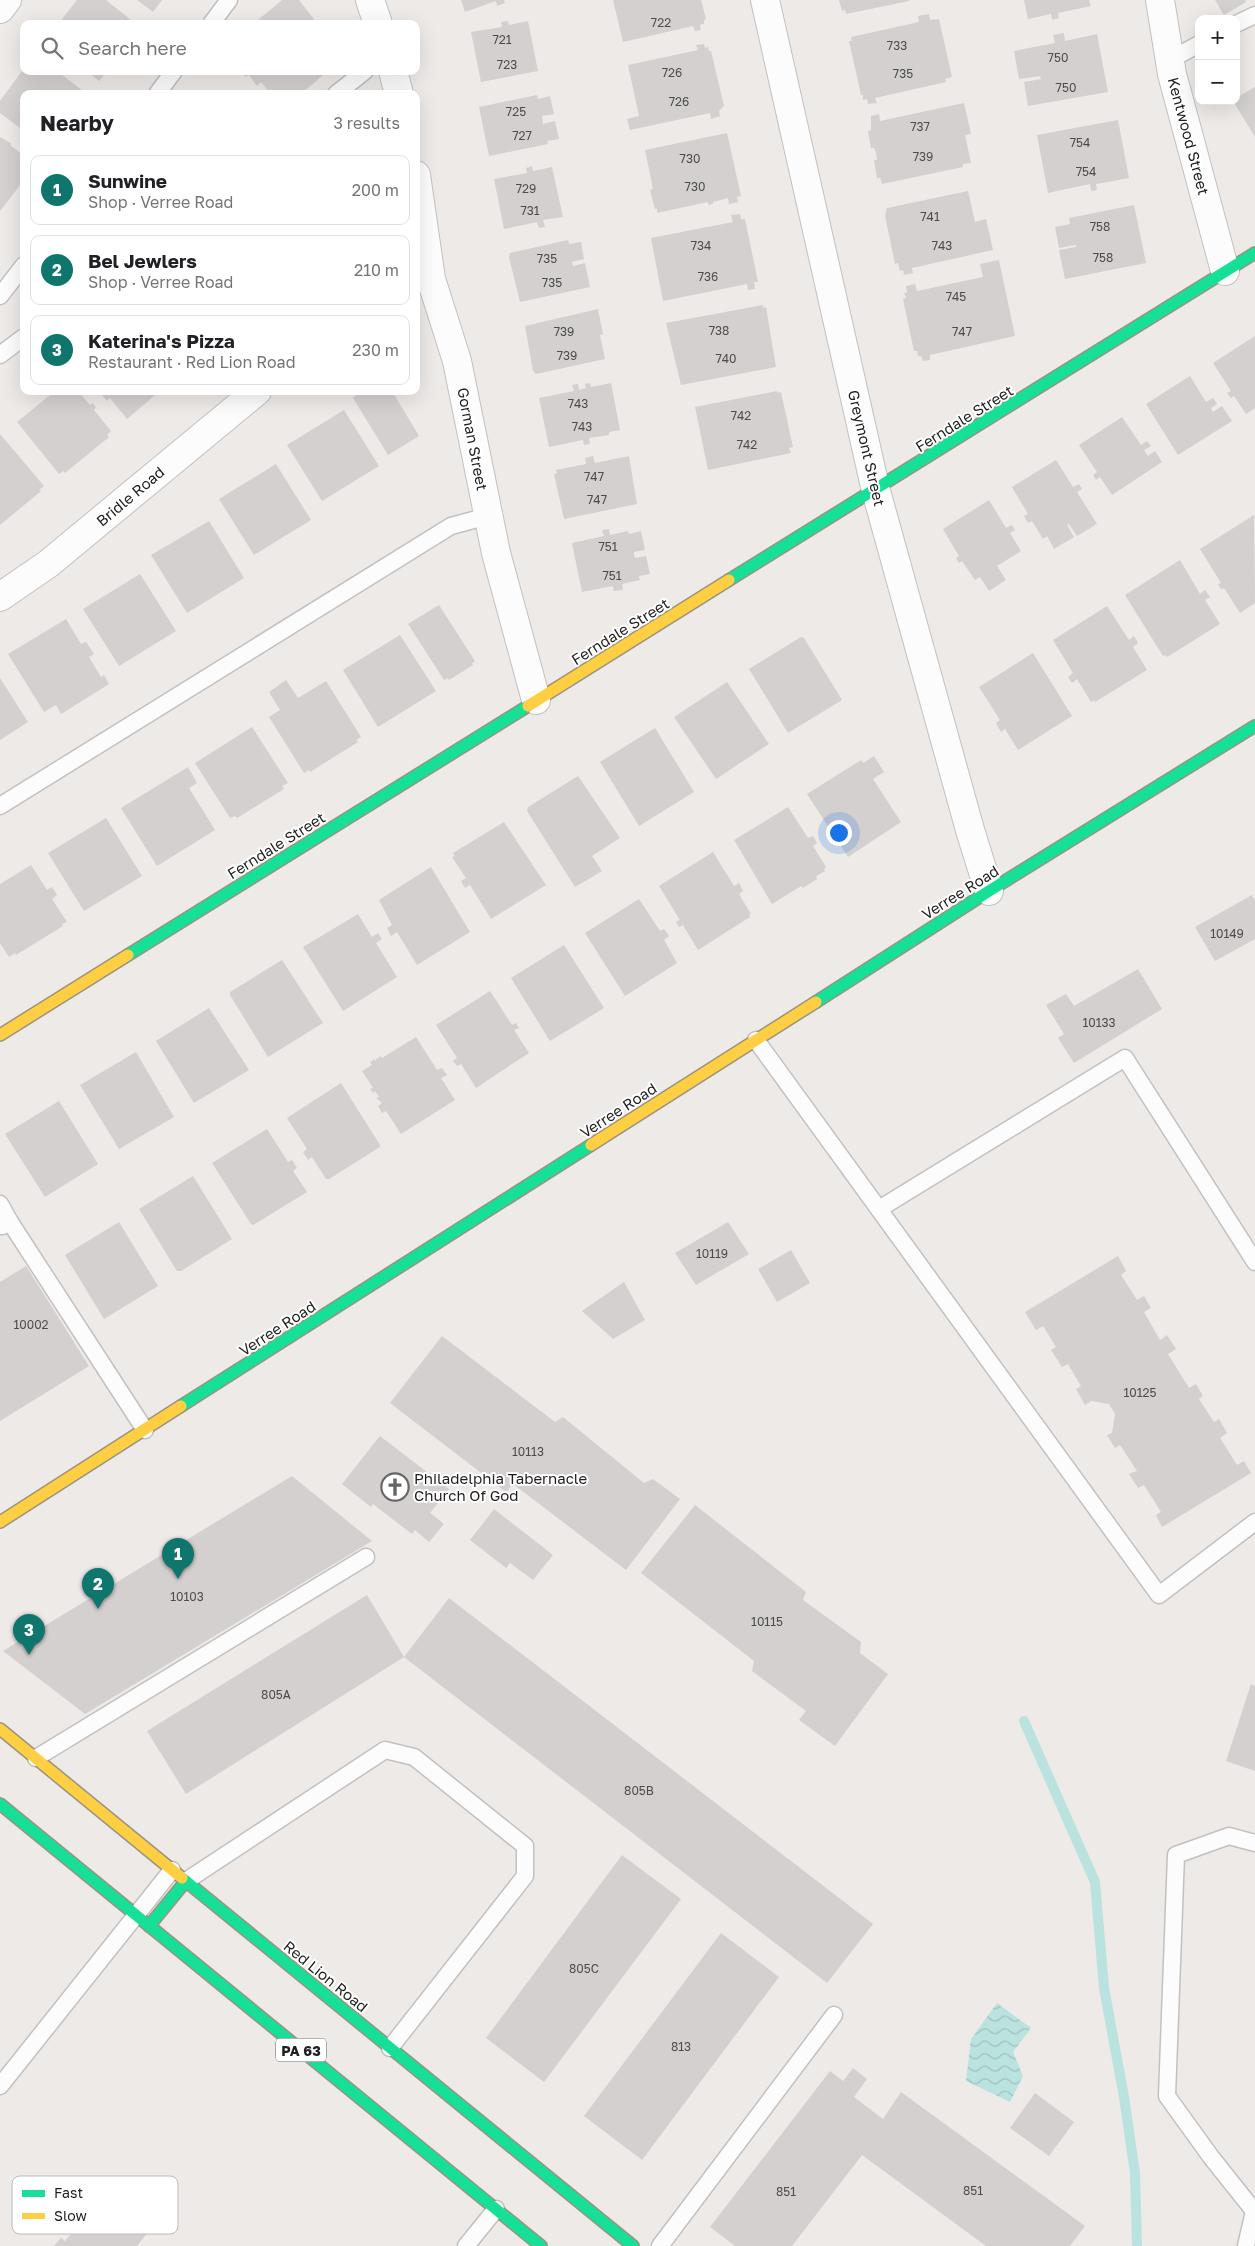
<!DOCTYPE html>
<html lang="en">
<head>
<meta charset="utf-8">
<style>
	body { margin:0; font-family:"Golos Text",sans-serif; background:#f2f2f2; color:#202124 }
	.controls { position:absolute; right:15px; top:15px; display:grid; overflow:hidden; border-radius:10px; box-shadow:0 5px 20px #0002 }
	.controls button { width:45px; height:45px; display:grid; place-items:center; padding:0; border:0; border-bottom:1px solid #e0e0e0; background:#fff; color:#202124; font:25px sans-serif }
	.you { position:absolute; left:838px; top:832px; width:18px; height:18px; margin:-12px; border:4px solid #fff; border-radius:50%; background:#1a73e8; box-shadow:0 0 0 8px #1a73e833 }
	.badge { display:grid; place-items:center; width:32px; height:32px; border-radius:50%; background:#0f766e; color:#fff; font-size:16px; font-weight:700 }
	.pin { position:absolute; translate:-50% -41px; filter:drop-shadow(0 1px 2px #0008) }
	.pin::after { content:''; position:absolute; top:26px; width:18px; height:15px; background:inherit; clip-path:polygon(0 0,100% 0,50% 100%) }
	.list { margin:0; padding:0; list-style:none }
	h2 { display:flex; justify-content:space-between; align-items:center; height:65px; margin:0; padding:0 20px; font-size:21px }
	h2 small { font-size:16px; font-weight:400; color:#757577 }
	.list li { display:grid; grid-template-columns:32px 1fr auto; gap:15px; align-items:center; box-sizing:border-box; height:70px; margin:0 10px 10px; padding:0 10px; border:1px solid #e0e0e0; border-radius:10px }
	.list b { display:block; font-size:19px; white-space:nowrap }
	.list p { margin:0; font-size:16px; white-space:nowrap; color:#757577 }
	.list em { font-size:16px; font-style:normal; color:#757577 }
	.icon { flex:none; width:28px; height:28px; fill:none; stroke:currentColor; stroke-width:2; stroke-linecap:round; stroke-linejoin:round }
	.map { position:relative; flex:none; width:1255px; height:2246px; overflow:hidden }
	.search { position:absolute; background:#fff; box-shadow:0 5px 20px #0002; left:20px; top:20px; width:400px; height:55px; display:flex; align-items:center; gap:12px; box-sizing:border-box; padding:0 18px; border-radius:10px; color:#757577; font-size:19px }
	.panel { position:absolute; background:#fff; box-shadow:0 5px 20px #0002; left:20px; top:90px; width:400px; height:305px; border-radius:10px }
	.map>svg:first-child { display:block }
	.water { fill:url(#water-waves) }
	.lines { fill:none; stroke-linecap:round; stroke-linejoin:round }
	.stream { stroke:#bae2df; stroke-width:10 }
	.building { fill:#d4d0cf }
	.lane-casing { stroke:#c3c1c0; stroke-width:19 }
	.street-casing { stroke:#c3c1c0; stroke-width:30 }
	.fast-casing { stroke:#99937f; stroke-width:14 }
	.slow-casing { stroke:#99937f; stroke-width:14 }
	.lane { stroke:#fcfcfc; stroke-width:16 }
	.street { stroke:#fcfcfc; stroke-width:28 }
	.fast { stroke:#16e098; stroke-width:11 }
	.slow { stroke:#ffcf43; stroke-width:11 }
	.labels { text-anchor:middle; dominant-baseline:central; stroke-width:4; stroke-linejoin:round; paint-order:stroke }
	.number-label { font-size:12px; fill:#4d4c4c }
	.shield { fill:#fff; stroke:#626262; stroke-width:1 }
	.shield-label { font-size:14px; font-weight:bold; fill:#1f1f1f }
	.street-label { font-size:15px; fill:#1f1f1f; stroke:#fff }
	.poi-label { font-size:15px; fill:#1f1f1f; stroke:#fff; text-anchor:start }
	.key { fill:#fff; stroke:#bcbcbc; stroke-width:1 }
	.key-label { font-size:14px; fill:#1f1f1f }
</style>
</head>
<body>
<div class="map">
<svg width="1255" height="2246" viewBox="0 0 1255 2246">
	<defs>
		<pattern id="water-waves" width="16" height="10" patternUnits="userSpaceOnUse" patternTransform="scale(1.25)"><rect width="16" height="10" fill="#bae2df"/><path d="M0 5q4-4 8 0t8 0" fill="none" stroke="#9fc1bf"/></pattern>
	</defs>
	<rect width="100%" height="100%" fill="#edeae8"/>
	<path class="water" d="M997 2003 1031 2028 1013 2052 1023 2076 1010 2102 966 2081 971 2039Z"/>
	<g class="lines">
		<path class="stream" d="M1024 1721 1095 1882 1104 1988 1124 2097 1135 2173 1137 2246"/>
	</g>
	<g class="building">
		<path d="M77 0H106L136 24H58Z"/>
		<path d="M137 0H162L153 12Z"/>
		<path d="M282 0H299L317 23 321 20 325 24H253Z"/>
		<path d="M461 0H504L505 3 497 6 496 1 465 12Z"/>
		<path d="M613 0H701L706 19 704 20V24L700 25 701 30 695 31 693 26 623 42Z"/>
		<path d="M839 0H909V1L846 14 845 10 842 11Z"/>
		<path d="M1024 0H1089L1091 6 1058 13 1059 18 1052 20 1051 14 1028 19Z"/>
		<path d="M1215 0H1245L1246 2 1224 15Z"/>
		<path d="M929 14 930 20 939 19 952 77 945 79 946 82 875 98 877 103 868 104 867 99 863 100V95H861L849 41H852L851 37 919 22 918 16Z"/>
		<path d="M508 21 509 25 528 21 538 71 481 82 471 32 502 27 501 22Z"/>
		<path d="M1064 33 1065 41 1097 34 1108 92 1028 106 1024 82 1041 79 1040 76 1019 79 1014 51 1055 43 1053 35Z"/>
		<path d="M704 44 705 48 708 47 709 51H711L724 106 719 111 720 116 711 119 710 113 630 130 627 119 639 116 628 65 698 50 696 45Z"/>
		<path d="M22 71H57L87 94H24V131L0 113V101Z"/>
		<path d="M87 71H107L99 81Z"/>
		<path d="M240 71H328L301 94H271L261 82 257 86 249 75 246 77Z"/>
		<path d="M1255 87V137L1233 101H1236V98Z"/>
		<path d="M537 95 538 99 550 96 554 114 542 116 543 124 555 121 559 139 547 141 548 144 489 156 479 107Z"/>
		<path d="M964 103 971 134 965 135 971 163 963 164V167L882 184 880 178H877L874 160H877L876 153 874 148H871L868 131 871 130V116L879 114 880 121Z"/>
		<path d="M1118 120 1129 178 1096 184 1097 190 1091 191 1090 184 1048 193 1037 135Z"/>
		<path d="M727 133 741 196 737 197 738 202 729 204 728 198 713 202V204L708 205V202L657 213V209H655L650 190 653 189 645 150Z"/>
		<path d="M0 137 12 144 10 145 24 156V180L0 211Z"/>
		<path d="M532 166 533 171 552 167 563 217 543 220 545 227 539 228 537 222 504 229 494 179 527 173 526 168Z"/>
		<path d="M968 191 975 222 986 219 993 250 912 268 913 273 904 275 903 270 900 271 898 263 895 264 885 216 887 208Z"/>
		<path d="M1134 205 1146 263 1065 279 1059 250 1076 247V245L1059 248 1055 227 1070 224 1069 218Z"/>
		<path d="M740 214 741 219H745L758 282H754L755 289 748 290 747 284 663 301 651 238 733 222 731 215Z"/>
		<path d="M568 240 569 244 581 242 584 259 572 262 573 266 585 263 590 287 520 302 509 257 510 253Z"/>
		<path d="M999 260 1015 336 930 355V360L923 361 921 356H918L917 351H914L903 299 906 298 904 293H907L906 286 915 284 917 291 983 277 980 264Z"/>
		<path d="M763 305V308L766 307 776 367 681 385 666 323Z"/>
		<path d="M598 309 603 334 600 335 605 359 536 374 533 371 525 326Z"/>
		<path d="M1255 336V408L1246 414 1234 396 1231 398 1227 393 1231 391 1213 363Z"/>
		<path d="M1190 376 1206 402 1213 398 1217 404 1211 408 1213 412 1222 406 1232 421 1178 455 1146 404Z"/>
		<path d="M590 383 591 387 611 383 620 430 609 432V435L589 438 590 444 584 445 583 440 549 447 539 398 574 391 572 385 578 384 579 390 586 388 585 384Z"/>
		<path d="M55 391H78L90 405 92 403 96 407 94 410 111 431 107 435 109 437 65 473 63 471 59 474 17 422Z"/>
		<path d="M105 391H160L127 419 110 398 107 401 101 394Z"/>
		<path d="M361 391H392L419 436 388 455 353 398Z"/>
		<path d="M777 391 778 393 781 392 793 447 789 448 791 453 708 470 695 407Z"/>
		<path d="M344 410 379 466 322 501 287 445Z"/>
		<path d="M1122 417 1141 445 1147 441 1151 446 1144 450 1148 456 1155 451 1162 462 1112 495 1100 477 1096 480 1093 475 1097 472 1079 445Z"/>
		<path d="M0 434 44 486 39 490 41 491 0 525Z"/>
		<path d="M593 456 595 463 629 456 637 504 564 519 554 474 557 473 556 470 586 464 585 458Z"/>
		<path d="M1056 460 1073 487 1079 484 1082 489 1077 492 1097 524 1077 536 1069 524 1067 525 1074 537 1054 549 1047 536 1043 539 1032 521 1028 523 1024 516 1028 514 1012 487Z"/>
		<path d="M276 464 311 520 254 555 219 499Z"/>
		<path d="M989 500 1006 528 1012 525 1015 530 1010 533 1021 551 997 566 1006 580 989 591 980 577 975 580 962 561 959 563 956 558 959 556 943 529Z"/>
		<path d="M1254 515 1255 603 1240 613 1224 588 1221 589 1218 584 1221 583 1200 549Z"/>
		<path d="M209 521 244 578 187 613 151 555Z"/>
		<path d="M609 529 610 535 628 531 629 534 641 531 645 550 634 552V555L635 558 646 556 650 574 639 576 640 580 622 584 623 590 614 591 613 586 582 592 572 543 604 536 602 530Z"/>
		<path d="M1180 560 1200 594 1205 590 1210 597 1205 600 1220 624 1167 657 1165 655 1163 656 1125 595Z"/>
		<path d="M140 574 176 631 119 666 83 609Z"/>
		<path d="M439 605 475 661 472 663 473 665 449 680 448 678 444 680 408 624Z"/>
		<path d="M1107 606 1129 640 1134 636 1138 643 1133 647 1147 670 1095 702 1094 700 1091 702 1077 679 1072 683 1068 677 1073 673 1053 640Z"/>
		<path d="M66 619 81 644 86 642 94 654 89 657 101 677 104 675 109 684 61 714 56 705 44 712 8 654Z"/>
		<path d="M400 635 436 691 378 727 343 670Z"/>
		<path d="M801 637 804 638 842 700 788 733 749 669Z"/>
		<path d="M1033 653 1072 716 1018 750 1005 729 1001 732 996 723 1000 720 979 687Z"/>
		<path d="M0 678 28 722 0 740Z"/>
		<path d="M286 680 298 698 326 681 361 737 356 740 358 742 310 772 309 770 304 773 269 717 280 710 269 692Z"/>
		<path d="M727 682 769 744 716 779 674 717Z"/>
		<path d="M252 727 288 783 282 786 284 789 237 818 235 816 230 818 195 763Z"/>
		<path d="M655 728 694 792 639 826 600 762Z"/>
		<path d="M874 756 884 772 873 779 901 822 848 857 807 794 861 760 863 763Z"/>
		<path d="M188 767 197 783 189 788 215 830 157 866 121 808Z"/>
		<path d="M578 776 620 838 592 856 602 871 575 887 527 811 528 807Z"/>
		<path d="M788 807 808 838 813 836 817 843 813 846 826 867 824 869 825 871 816 876 817 879 803 888 801 886 772 904 734 840Z"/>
		<path d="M106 818 142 876 84 911 48 853Z"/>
		<path d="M504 822 546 885 491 919 470 885 465 888 461 881 466 878 452 857 455 856 453 853Z"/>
		<path d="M713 852 734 886 739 883 743 891 739 894 751 914 749 915 750 917 698 950 683 925 679 927 676 922 680 920 659 886Z"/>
		<path d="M31 865 47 890 52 887 57 895 52 899 67 922 62 924 63 926 16 955 15 953 9 957 0 943V884Z"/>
		<path d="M431 867 470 932 417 965 397 932 391 936 387 928 392 925 379 900Z"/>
		<path d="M1252 895 1255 901V939L1215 961 1195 927Z"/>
		<path d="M639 899 660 931 664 929 669 936 664 940 677 963 625 996 585 933Z"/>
		<path d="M358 914 372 937 378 933 382 939 376 943 397 977 343 1011 303 947Z"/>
		<path d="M564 945 604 1008 550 1041 511 978Z"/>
		<path d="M282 960 323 1023 268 1057 230 995V992Z"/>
		<path d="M1138 969 1162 1009 1074 1063 1058 1038 1064 1034 1046 1005 1066 994 1074 1006Z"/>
		<path d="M490 991 512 1025 516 1023 519 1028 514 1030 529 1053 476 1088 461 1064 457 1066 453 1061 457 1058 436 1025Z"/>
		<path d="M209 1008 249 1070 194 1103 156 1041Z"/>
		<path d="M416 1037 437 1070 442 1068 447 1075 441 1078 455 1100 401 1134 386 1111 382 1113 378 1106 382 1103 376 1098 379 1097 375 1091 373 1093 370 1089 373 1088 362 1071 372 1065 370 1062 375 1059 376 1062V1059L381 1056 382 1058Z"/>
		<path d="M136 1052 174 1117 119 1149 80 1085Z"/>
		<path d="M341 1083 380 1145V1147L329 1179H326L312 1157 308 1160 303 1152 307 1149 287 1118Z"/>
		<path d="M59 1101 98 1164 45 1197 5 1134Z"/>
		<path d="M267 1129 288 1162 292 1160 297 1168 293 1171 307 1192 253 1225 251 1224 212 1163Z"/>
		<path d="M193 1176 232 1239 181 1271H177L139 1209Z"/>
		<path d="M119 1222 158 1286 104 1319 65 1255Z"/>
		<path d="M728 1222 749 1254 696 1285 675 1253Z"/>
		<path d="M791 1250 810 1283 777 1302 758 1269Z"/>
		<path d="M1118 1256 1126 1271 1121 1275 1137 1300 1144 1296 1151 1308 1144 1312 1160 1340 1167 1335 1176 1349 1168 1354 1189 1388 1196 1384 1203 1396 1199 1399 1214 1422 1219 1419 1227 1433 1220 1438 1237 1465 1244 1461 1251 1473 1162 1527 1156 1515 1161 1512 1144 1485 1138 1488 1129 1474 1137 1471 1120 1445 1115 1448 1107 1435 1112 1433 1115 1414 1109 1404 1091 1401 1085 1405 1076 1389 1081 1386 1068 1364 1062 1367 1051 1350 1056 1347 1043 1326 1036 1330 1025 1312Z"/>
		<path d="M26 1266 89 1366 0 1421V1282Z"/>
		<path d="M624 1282 645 1320 613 1339 582 1311Z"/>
		<path d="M442 1336 555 1422 563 1417 644 1483 653 1479 680 1499 626 1570 513 1484 506 1492 390 1403Z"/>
		<path d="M380 1436 449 1489 430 1513 444 1524 429 1542 415 1530 412 1534 373 1504 371 1507 342 1484Z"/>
		<path d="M292 1476 372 1541 85 1714 3 1651Z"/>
		<path d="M695 1505 806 1592 803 1600 861 1642 860 1653 888 1674 835 1746 799 1720 806 1711 752 1671 754 1661 641 1573Z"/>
		<path d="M494 1509 553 1555 533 1580 510 1563 506 1568 470 1540Z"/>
		<path d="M367 1595 404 1657 186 1794 147 1731Z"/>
		<path d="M449 1598 873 1924 827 1983 404 1657Z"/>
		<path d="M1251 1684 1255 1686V1771L1226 1761Z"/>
		<path d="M622 1855 681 1899 544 2082 486 2038Z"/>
		<path d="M721 1933 779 1977 642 2160 584 2116Z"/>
		<path d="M853 2068 867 2079 854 2097 883 2119 901 2092 1085 2226 1070 2246H986L862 2155 792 2246H735L710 2227 830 2071 843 2081Z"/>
		<path d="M1035 2093 1074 2122 1049 2156 1010 2128Z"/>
		<path d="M113 2182 159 2218 137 2246H54L61 2238 65 2241Z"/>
	</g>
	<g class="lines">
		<g class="lane-casing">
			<g id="lane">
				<path d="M211 24 229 0"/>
				<path d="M1236 24 1255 15"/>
				<path d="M1170 60 1199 44"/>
				<path d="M157 94 174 71"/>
				<path d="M336 94 365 71"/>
				<path d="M0 296 24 265"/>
				<path d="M0 355 24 337"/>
				<path d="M0 806 451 526 488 516"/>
				<path d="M756 1040 1159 1595 1255 1522"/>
				<path d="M0 1204 10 1222 2 1226"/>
				<path d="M879 1209 1125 1058 1255 1262"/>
				<path d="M10 1222 145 1430"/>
				<path d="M36 1758 366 1557"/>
				<path d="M186 1881 385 1750 414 1757 525 1846V1876L390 2048"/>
				<path d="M0 2086 172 1870"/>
				<path d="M1254 2211 1211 2157 1167 2096 1176 1855 1229 1836 1255 1843"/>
				<path d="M466 2246 496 2209"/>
				<path d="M660 2246 834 2015"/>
				<path d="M1246 2246 1255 2207"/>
			</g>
		</g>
		<g class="street-casing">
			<g id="street">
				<path d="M370 0 378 24"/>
				<path d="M765 0 876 491 970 830 989 891"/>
				<path d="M1160 0 1172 74 1225 271"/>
				<path d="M0 9 7 0"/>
				<path d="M393 71 399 94"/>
				<path d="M416 175 431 279 457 361 496 553 536 700"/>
				<path d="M0 597 48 564 257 391"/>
			</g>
		</g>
		<g class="fast-casing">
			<g id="fast">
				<path d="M729 580 1255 253"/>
				<path d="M128 955 528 706"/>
				<path d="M816 1002 989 891 1255 726"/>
				<path d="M181 1406 591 1145"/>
				<path d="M0 1804 541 2246"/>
				<path d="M182 1878 633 2246"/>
				<path d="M149 1926 186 1881"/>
			</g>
		</g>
		<g class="slow-casing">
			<g id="slow">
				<path d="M528 706 729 580"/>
				<path d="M0 1035 128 955"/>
				<path d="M591 1145 816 1002"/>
				<path d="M0 1522 181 1406"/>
				<path d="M0 1729 182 1878"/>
			</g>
		</g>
		<use href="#lane" class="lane"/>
		<use href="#street" class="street"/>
		<use href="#fast" class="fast"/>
		<use href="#slow" class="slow"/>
	</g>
	<defs>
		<g id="church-ring" transform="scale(1.4375)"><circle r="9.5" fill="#fff" stroke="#676665" stroke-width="1.5"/><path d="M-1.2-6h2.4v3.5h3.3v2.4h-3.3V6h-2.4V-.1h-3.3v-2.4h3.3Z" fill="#676665"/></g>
	</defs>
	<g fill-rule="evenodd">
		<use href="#church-ring" x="395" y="1487"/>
	</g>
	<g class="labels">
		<g class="number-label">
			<text x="661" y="22">722</text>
			<text x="502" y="39">721</text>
			<text x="897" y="45">733</text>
			<text x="1058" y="57">750</text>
			<text x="507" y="64">723</text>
			<text x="672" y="72">726</text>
			<text x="903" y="73">735</text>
			<text x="1066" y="87">750</text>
			<text x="679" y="101">726</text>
			<text x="516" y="111">725</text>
			<text x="920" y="126">737</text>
			<text x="522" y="135">727</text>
			<text x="1080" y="142">754</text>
			<text x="923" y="156">739</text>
			<text x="690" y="158">730</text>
			<text x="1086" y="171">754</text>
			<text x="695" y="186">730</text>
			<text x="526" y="188">729</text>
			<text x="530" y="210">731</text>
			<text x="930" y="216">741</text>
			<text x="1100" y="226">758</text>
			<text x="701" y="245">734</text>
			<text x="942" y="245">743</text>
			<text x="1103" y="257">758</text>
			<text x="547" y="258">735</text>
			<text x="708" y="276">736</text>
			<text x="552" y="282">735</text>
			<text x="956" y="296">745</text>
			<text x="719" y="330">738</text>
			<text x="564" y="331">739</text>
			<text x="962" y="331">747</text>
			<text x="567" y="355">739</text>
			<text x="726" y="358">740</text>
			<text x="578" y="403">743</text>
			<text x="741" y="415">742</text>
			<text x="582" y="426">743</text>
			<text x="747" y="444">742</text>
			<text x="594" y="476">747</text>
			<text x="597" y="499">747</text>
			<text x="608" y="546">751</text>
			<text x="612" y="575">751</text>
			<text x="1227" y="933">10149</text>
			<text x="1099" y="1022">10133</text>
			<text x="712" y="1253">10119</text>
			<text x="31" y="1324">10002</text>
			<text x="1140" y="1392">10125</text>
			<text x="528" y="1451">10113</text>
			<text x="187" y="1596">10103</text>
			<text x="767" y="1621">10115</text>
			<text x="276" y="1694">805A</text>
			<text x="639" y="1790">805B</text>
			<text x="584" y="1968">805C</text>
			<text x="681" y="2046">813</text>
			<text x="973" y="2190">851</text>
			<text x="786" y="2191">851</text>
		</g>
		<rect class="shield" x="276" y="2038.5" width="50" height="23" rx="4"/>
		<g class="shield-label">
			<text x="301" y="2050">PA 63</text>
		</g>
		<g class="street-label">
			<text transform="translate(1189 136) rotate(75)">Kentwood Street</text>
			<text transform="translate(964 418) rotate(-32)">Ferndale Street</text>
			<text transform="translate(473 439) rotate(79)">Gorman Street</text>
			<text transform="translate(867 448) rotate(77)">Greymont Street</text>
			<text transform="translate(130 496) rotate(-40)">Bridle Road</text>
			<text transform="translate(620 631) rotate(-32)">Ferndale Street</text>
			<text transform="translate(276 845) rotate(-32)">Ferndale Street</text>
			<text transform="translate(960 892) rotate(-32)">Verree Road</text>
			<text transform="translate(618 1110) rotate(-33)">Verree Road</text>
			<text transform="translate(277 1328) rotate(-33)">Verree Road</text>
			<text transform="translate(326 1976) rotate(39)">Red Lion Road</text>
		</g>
		<g class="poi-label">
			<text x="414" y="1478">Philadelphia Tabernacle<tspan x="414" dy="17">Church Of God</tspan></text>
		</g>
	</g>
	<rect x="12" y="2176" width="166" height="58" rx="8" class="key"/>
	<rect x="22" y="2190" width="23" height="7" fill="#16e098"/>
	<rect x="22" y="2213" width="23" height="6" fill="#ffcf43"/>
	<g class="key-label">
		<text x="54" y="2198">Fast</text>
		<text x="54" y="2221">Slow</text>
	</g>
</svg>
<div class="controls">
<button>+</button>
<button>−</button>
</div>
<div class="you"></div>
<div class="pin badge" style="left:178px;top:1579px">1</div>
<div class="pin badge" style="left:98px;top:1609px">2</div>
<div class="pin badge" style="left:29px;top:1655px">3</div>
<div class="search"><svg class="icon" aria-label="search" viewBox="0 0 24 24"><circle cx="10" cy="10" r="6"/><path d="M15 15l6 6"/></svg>Search here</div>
<section class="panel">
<h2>Nearby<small>3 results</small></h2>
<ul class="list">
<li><span class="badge">1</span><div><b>Sunwine</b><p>Shop · Verree Road</p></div><em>200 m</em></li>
<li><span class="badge">2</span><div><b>Bel Jewlers</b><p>Shop · Verree Road</p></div><em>210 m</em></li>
<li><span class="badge">3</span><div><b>Katerina's Pizza</b><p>Restaurant · Red Lion Road</p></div><em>230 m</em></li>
</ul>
</section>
</div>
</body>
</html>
